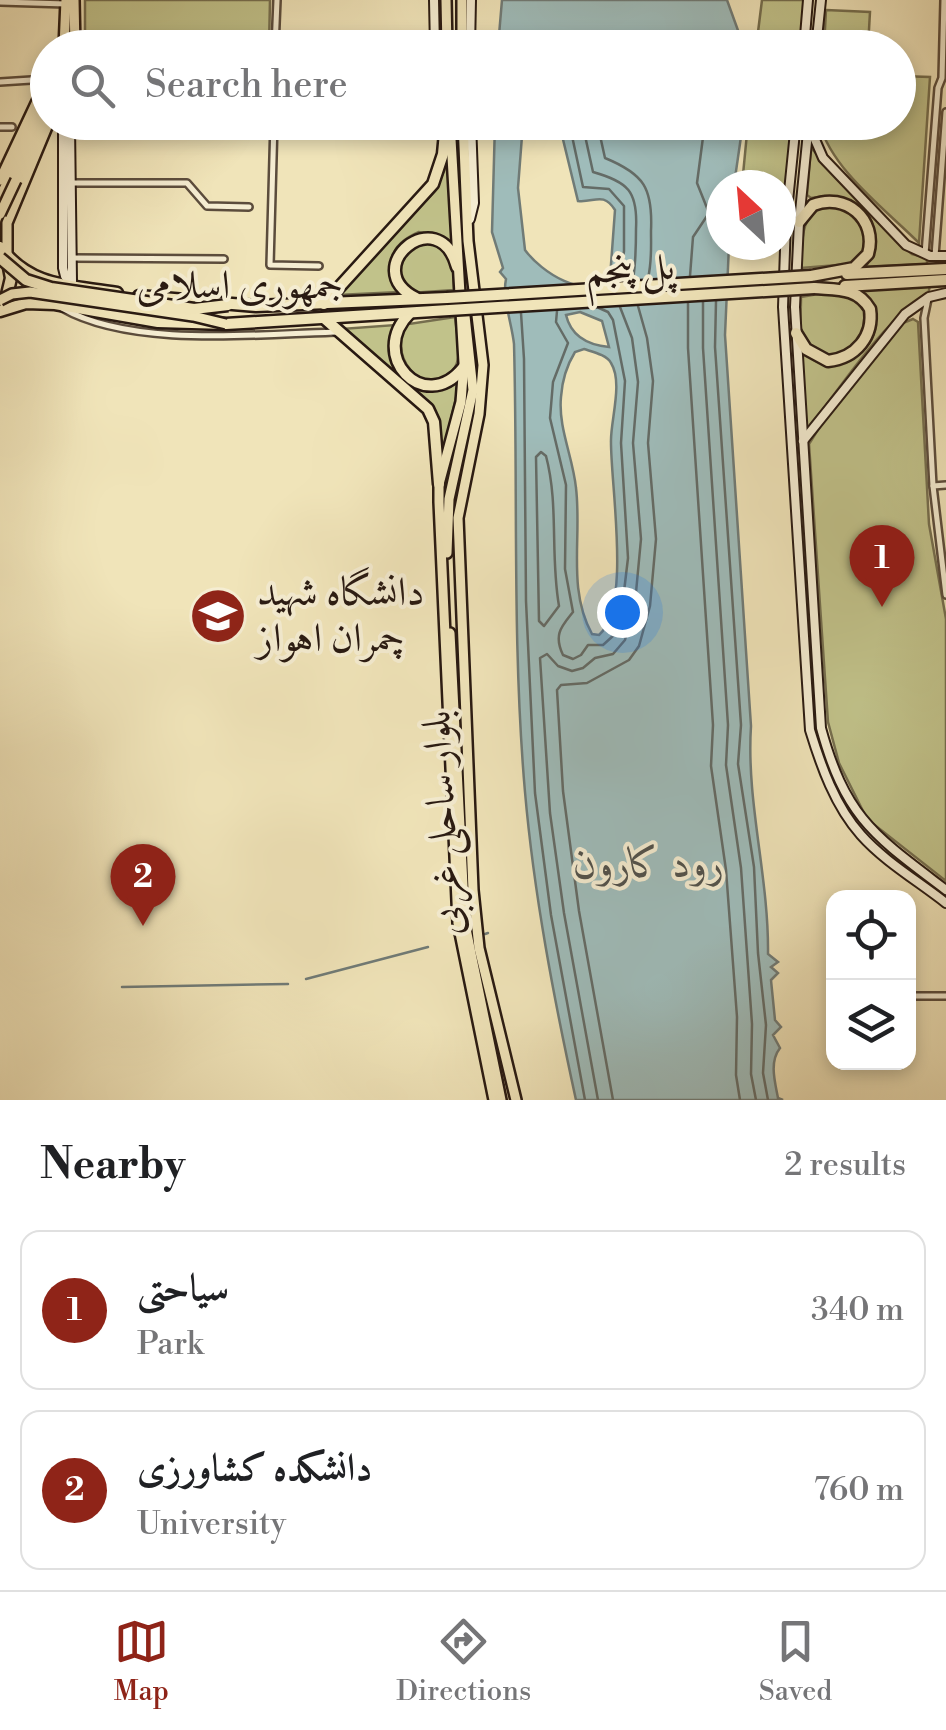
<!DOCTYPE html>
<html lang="en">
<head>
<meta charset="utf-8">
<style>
	body { margin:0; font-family:"Libre Bodoni",Amiri,serif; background:#f2f2f2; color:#202124 }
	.controls { position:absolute; right:30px; bottom:30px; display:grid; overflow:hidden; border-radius:20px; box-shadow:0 5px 15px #0003 }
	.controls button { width:90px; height:90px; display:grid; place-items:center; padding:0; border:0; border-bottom:2px solid #e0e0e0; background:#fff; color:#202124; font:50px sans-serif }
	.compass { position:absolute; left:706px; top:170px; width:90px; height:90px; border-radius:50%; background:#fff; box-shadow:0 5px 15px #0003; rotate:334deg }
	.you { position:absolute; left:622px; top:612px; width:35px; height:35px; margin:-25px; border:8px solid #fff; border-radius:50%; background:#1a73e8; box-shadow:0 0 0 15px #1a73e833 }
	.badge { display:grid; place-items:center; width:65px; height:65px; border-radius:50%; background:#8f2418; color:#fff; font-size:32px; font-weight:700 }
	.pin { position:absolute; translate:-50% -82px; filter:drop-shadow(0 2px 5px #0008) }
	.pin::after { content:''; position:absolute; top:52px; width:35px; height:30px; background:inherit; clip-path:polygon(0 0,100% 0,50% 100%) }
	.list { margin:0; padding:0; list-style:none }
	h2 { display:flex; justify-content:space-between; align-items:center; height:130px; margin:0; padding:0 40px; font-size:42px }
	h2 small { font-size:32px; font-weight:400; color:#757577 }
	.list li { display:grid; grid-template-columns:65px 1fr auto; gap:30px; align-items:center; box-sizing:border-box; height:160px; margin:0 20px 20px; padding:0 20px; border:2px solid #e0e0e0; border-radius:20px }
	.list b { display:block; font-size:38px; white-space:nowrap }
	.list p { margin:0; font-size:32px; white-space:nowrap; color:#757577 }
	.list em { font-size:32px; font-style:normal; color:#757577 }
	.icon { flex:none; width:55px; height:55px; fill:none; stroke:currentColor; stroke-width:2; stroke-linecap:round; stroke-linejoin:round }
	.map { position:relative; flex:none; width:946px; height:1100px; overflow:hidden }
	.search { position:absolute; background:#fff; box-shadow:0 5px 15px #0003; left:30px; right:30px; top:30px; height:110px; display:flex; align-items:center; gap:25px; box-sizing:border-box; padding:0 35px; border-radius:55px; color:#757577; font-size:38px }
	.sheet { height:490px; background:#fff }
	nav { display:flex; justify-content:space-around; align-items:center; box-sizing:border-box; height:140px; border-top:2px solid #e0e0e0; background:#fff; font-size:28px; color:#757577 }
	nav a { display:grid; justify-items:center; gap:5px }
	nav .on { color:#8f2418 }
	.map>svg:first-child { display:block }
	.green { fill:#c1c28a; stroke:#756e4e; stroke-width:2.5 }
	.water { fill:#9fbcba; stroke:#707b77; stroke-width:2.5; fill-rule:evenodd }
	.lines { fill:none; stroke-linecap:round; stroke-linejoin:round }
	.shore { stroke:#646b66; stroke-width:2.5 }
	.stream { stroke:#707b77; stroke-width:2.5 }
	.street-casing { stroke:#5b4c3c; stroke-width:10 }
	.secondary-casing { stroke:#291a12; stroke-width:12 }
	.primary-casing { stroke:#291a12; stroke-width:14 }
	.highway-casing { stroke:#291a12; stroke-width:15 }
	.street { stroke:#f5edd2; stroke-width:5 }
	.secondary { stroke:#f5edd2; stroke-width:8 }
	.primary { stroke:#f0e4b9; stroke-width:9 }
	.highway { stroke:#f0e4b9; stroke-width:10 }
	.primary-bridge-casing { stroke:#291a12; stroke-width:14; stroke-linecap:butt }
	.highway-bridge-casing { stroke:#291a12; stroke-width:15; stroke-linecap:butt }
	.primary-bridge { stroke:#f0e4b9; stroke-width:9 }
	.highway-bridge { stroke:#f0e4b9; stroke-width:10 }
	.labels { text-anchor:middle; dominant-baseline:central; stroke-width:8; stroke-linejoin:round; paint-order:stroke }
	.street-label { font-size:40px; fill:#291a12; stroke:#f5edd2 }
	.poi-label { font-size:40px; fill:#291a12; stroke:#f5edd2; text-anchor:start }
	.water-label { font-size:42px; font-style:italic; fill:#52534d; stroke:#f5edd2 }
</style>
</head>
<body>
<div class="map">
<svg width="946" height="1100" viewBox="0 0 946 1100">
	<rect width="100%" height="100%" fill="#f0e4b9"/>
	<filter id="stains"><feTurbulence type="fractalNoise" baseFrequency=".002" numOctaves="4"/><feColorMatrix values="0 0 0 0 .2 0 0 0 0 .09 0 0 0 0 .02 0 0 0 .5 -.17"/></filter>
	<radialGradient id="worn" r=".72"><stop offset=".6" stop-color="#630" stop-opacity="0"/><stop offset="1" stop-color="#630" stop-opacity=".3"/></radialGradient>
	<g class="green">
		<path d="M85 0H270L269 47H85Z"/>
		<path d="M762 0H809L804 47 756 48Z"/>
		<path d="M826 10 870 12 868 47H824Z"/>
		<path d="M899 76 930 77 919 243C884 208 833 171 819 123L898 122Z"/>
		<path d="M748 123H796L786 221 781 230V185H742Z"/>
		<path d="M447 142 454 254 443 237 419 232C385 247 390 262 400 292L337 295 435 191 444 171Z"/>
		<path d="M811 148 903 246 912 254 927 258V264L866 267C869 259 874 252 875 244 877 205 843 193 811 198L807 195Z"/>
		<path d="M825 206C827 206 840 206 841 206 865 214 876 254 850 264L801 268C803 243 798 216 825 206Z"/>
		<path d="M423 239 444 248 453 267 454 290 410 293 400 273V257Z"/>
		<path d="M930 286 928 294C885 317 837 393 805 433L800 349C841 395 909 327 857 289Z"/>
		<path d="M818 294 852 296 863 304 867 326 852 349 829 357C794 340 801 332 801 297Z"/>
		<path d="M455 317C459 352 468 375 426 383 402 368 398 352 402 325Z"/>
		<path d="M913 319 918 322 929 524 946 619V881L867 819 839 763 828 722 809 444 826 417 903 323Z"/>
		<path d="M395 325 391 345 417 387C433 395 450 390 461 376L440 466 436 416 341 329Z"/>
	</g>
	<g class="water">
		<path d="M502 0H727L744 47H498Z"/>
		<path d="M495 123H523L518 188 525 250C541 272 585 301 610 278L615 210C603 191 594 203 578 201L559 123H743L734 185H721V245H729L725 335 751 726C746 802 769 877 768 954L778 962 771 967 778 973 771 980 775 1020 781 1027 773 1035 780 1048C769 1062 775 1082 778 1098L783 1100H576C554 999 534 895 525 792 512 643 518 493 514 344 512 324 502 298 506 279L500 272 503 268 492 232ZM580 312 602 321 609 347C588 345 571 336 566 315ZM584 349C593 352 607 355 611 363 623 382 611 419 611 440 610 482 632 606 599 635L592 634C567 589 582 537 576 488 573 457 558 428 561 397 562 382 567 365 575 352Z"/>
	</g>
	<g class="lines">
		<g class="shore">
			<path d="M569 122 583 187 609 189 624 206V251L620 280"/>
			<path d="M582 122 593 172C628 182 638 191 636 229 636 246 636 262 633 279"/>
			<path d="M597 122 605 158C644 174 653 188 651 231 651 247 652 262 648 278"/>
			<path d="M690 276 693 237 709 213 697 183 705 122"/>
			<path d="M716 301 715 347 741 725 738 764 754 867 758 953 766 1025 763 1073 768 1100"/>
			<path d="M703 302V348L728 725 726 765 741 868 752 1024 751 1074 756 1100"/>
			<path d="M688 303V348L713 725 711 766 726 870 737 1017 736 1075 740 1100"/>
			<path d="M557 311 556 322 568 343 553 382 550 418 566 485 565 569 573 612C562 626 553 634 563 655L573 659 581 655 588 645H603L614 635 623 600 628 558 621 443 625 381 613 320 608 312 599 308"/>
			<path d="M521 313 524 359 526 601 535 793 551 915 585 1100"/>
			<path d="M541 452 546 456C559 505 550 555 559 606L544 626 539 621 536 457Z"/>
			<path d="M598 1100 564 913 550 813 540 658 547 654 558 666 572 671 583 668 595 658 613 654 625 640 635 603 641 539 633 443 638 382 632 338 620 307"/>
			<path d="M613 1100 579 911 563 791 557 690 561 685 587 683 629 660 639 646 650 606 656 539 648 443 653 381 647 338 638 306"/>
		</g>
		<g class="stream">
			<path d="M485 934 488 933"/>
			<path d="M306 979 428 947"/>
			<path d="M122 987 288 984"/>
		</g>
		<g class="street-casing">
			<g id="street">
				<path d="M0 2 66 4"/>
				<path d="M275 48 277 0"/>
				<path d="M0 82 47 79"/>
				<path d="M274 122 270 265 319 266"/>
				<path d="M0 127H12"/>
				<path d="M70 127 143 128"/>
				<path d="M71 183H187L207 206 249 207"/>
				<path d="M925 254 938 88 942 78 944 0"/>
				<path d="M935 256 946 112"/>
				<path d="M73 258 224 259"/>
				<path d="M928 299 924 318 933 486 946 595"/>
				<path d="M62 308C132 348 258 334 337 332"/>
				<path d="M933 486 946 485"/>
				<path d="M908 996H946"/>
			</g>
		</g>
		<g class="secondary-casing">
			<g id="secondary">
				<path d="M434 0 435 48"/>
				<path d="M470 48 471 0"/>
				<path d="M804 48 808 0"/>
				<path d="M816 48 821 0"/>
				<path d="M796 122 786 221 783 307 810 730C821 766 835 806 861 835 884 861 918 881 946 903"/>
				<path d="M809 122 799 222 795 307 821 728C846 819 875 836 946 890"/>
				<path d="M70 125 72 281"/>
				<path d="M70 127 63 131V268L65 276 73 285"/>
				<path d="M810 128 823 158 906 245 930 256H946"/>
				<path d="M470 219 474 203 471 122"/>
				<path d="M803 441 905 314 929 297 946 293"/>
			</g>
		</g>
		<g class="primary-casing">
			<g id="primary">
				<path d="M74 0 75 48"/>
				<path d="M446 0 447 48"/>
				<path d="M64 48 66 0"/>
				<path d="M462 48V0"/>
				<path d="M450 122 464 363 461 402 439 484V502L458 923 494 1100"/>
				<path d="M463 122 468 241 483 365 479 414 458 518 473 890 479 948 516 1100"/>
				<path d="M0 180 48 78"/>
				<path d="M16 180 48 113"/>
				<path d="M0 198 48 93"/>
				<path d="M7 256V223L49 122"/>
				<path d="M447 553 449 499 473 390 465 316"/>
				<path d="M450 633 465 924 501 1100"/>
			</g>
		</g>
		<g class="highway-casing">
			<g id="highway">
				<path d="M799 222 813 205C845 192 878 219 868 254L854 268 811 276"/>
				<path d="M0 247C31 288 70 285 117 293"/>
				<path d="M847 274 946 269"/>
				<path d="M845 286 946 280"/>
				<path d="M139 296 256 306 447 298"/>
				<path d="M416 298C357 268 439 200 457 267"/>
				<path d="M5 303 11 278 8 262"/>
				<path d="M324 304 433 184 443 154 446 122"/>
				<path d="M0 311 26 303 55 304 158 322 226 324 449 310"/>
				<path d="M410 313C367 355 424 416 463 368"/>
				<path d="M325 319 428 409 434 422 439 484"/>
				<path d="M796 333 806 349 828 361C856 358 874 336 870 309 857 287 837 290 814 288"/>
			</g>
		</g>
		<use href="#street" class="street"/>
		<use href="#secondary" class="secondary"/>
		<use href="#primary" class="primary"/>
		<use href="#highway" class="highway"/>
		<g class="primary-bridge-casing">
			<g id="primary-bridge">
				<path d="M0 214 16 180"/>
				<path d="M0 300 12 294 30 292 193 316 226 324"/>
			</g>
		</g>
		<g class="highway-bridge-casing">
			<g id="highway-bridge">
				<path d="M0 258 26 280 51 288 194 309 228 305"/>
				<path d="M447 298 811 276"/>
				<path d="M449 310 814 288"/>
			</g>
		</g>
		<use href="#primary-bridge" class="primary-bridge"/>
		<use href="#highway-bridge" class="highway-bridge"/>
	</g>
	<defs>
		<g id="university-disc" transform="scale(2.875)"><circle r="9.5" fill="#8f2418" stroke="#f5edd2"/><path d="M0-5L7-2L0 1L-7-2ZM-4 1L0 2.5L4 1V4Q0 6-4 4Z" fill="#fff"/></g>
	</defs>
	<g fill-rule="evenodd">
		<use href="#university-disc" x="218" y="616"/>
	</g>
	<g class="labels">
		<g class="street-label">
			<text transform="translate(630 269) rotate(-3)">پل پنجم</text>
			<text x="240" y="286">جمهوری اسلامی</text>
			<text transform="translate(443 823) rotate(-93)">بلوار ساحلی غربی</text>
		</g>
		<g class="poi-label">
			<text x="257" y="593">دانشگاه شهید<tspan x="257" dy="46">چمران اهواز</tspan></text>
		</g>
		<g class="water-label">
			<text x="649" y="864">رود کارون</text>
		</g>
	</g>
	<rect width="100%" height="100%" filter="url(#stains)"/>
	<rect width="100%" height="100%" fill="url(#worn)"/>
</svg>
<div class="controls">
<button><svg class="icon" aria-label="locate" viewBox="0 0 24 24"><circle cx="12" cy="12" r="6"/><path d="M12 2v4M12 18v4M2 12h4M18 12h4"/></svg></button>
<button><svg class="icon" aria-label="layers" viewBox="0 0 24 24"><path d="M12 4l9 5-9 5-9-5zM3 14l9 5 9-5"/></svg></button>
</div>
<svg class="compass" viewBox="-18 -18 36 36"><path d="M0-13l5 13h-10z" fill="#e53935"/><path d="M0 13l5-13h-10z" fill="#757577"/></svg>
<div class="you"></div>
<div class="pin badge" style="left:882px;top:607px">1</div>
<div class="pin badge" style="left:143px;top:926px">2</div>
<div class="search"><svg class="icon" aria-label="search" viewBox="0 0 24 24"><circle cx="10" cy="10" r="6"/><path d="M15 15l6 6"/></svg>Search here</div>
</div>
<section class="sheet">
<h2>Nearby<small>2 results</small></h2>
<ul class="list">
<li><span class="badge">1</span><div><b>سیاحتی</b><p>Park</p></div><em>340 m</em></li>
<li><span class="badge">2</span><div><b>دانشکده کشاورزی</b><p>University</p></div><em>760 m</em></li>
</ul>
</section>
<nav>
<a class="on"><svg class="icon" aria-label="map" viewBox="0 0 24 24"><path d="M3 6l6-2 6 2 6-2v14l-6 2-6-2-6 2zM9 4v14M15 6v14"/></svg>Map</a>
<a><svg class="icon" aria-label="directions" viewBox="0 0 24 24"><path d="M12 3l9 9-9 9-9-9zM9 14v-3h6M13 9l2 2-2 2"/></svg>Directions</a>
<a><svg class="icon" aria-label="saved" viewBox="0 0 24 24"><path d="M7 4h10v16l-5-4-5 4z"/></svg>Saved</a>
</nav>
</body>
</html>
